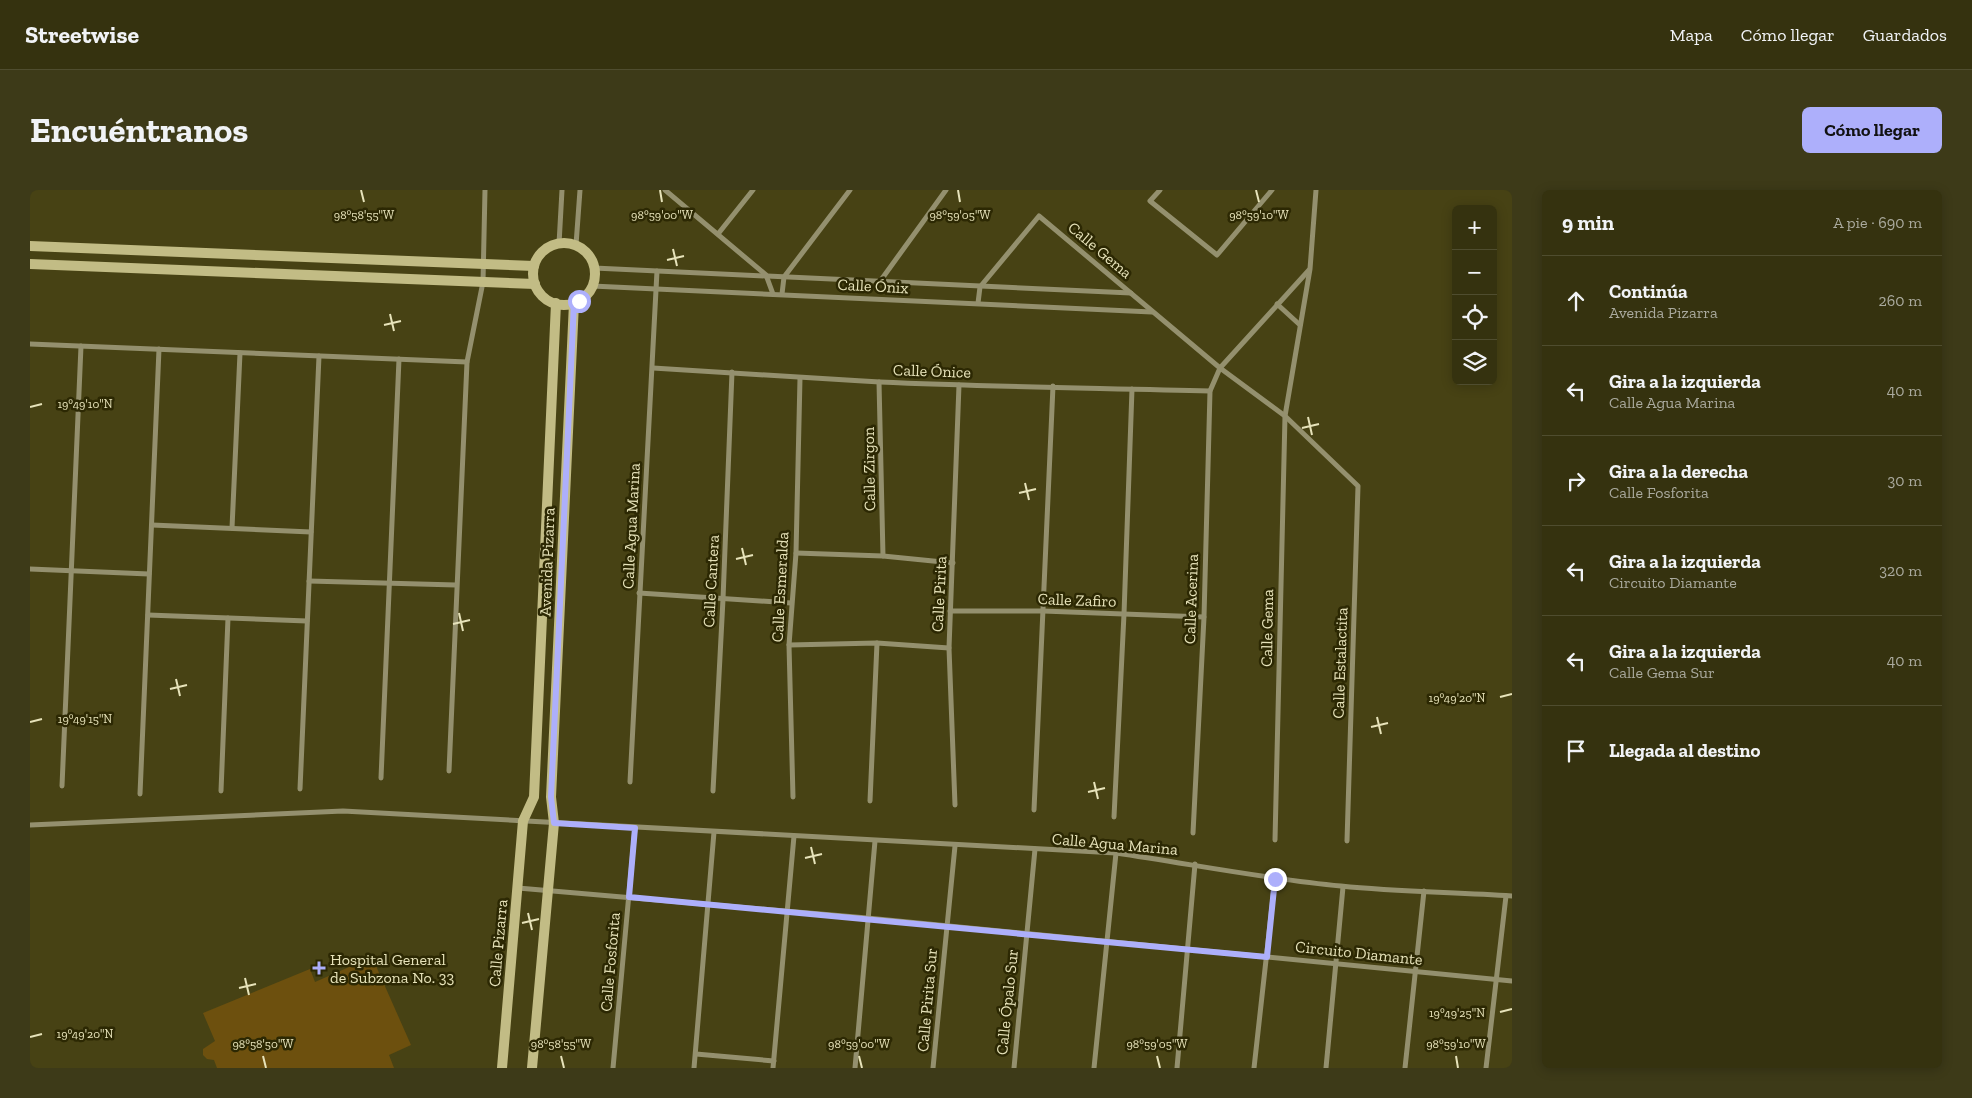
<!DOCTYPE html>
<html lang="es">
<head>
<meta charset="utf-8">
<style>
	body { margin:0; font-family:"Zilla Slab",serif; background:#3d3a18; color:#f1f3f6 }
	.controls { position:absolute; right:15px; top:15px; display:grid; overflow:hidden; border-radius:8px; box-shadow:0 2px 12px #0003 }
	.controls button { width:45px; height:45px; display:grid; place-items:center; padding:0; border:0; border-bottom:1px solid #4f4d2f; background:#35320f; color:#f1f3f6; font:25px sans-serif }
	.stop { position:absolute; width:15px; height:15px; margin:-11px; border:4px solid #adaffb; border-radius:50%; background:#fff }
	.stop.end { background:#adaffb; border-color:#fff; box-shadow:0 1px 5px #0008 }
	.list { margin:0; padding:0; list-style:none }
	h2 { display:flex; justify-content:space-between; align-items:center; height:65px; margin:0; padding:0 20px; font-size:21px }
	h2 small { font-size:16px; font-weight:400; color:#aaaa9e }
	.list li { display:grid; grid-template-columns:32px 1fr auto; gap:15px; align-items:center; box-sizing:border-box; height:90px; padding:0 20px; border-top:1px solid #4f4d2f }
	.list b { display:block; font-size:19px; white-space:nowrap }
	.list p { margin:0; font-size:16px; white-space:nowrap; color:#aaaa9e }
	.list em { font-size:16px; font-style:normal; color:#aaaa9e }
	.icon { flex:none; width:28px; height:28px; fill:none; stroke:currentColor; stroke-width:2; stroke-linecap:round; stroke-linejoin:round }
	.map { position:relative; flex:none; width:1482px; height:878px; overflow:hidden; border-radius:8px }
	header { display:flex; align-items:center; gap:30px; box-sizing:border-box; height:70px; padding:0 25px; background:#35320f; border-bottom:1px solid #4f4d2f }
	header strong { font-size:24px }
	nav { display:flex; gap:28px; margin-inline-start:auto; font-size:18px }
	.intro { display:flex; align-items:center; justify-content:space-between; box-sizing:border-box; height:120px; padding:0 30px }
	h1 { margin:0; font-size:35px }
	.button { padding:12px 22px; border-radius:8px; background:#adaffb; color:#111; font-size:18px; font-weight:700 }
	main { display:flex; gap:30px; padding:0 30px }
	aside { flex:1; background:#35320f; border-radius:8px; box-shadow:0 2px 12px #0003 }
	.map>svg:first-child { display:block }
	.building { fill:#6d500e }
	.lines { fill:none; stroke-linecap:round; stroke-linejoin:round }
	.street { stroke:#94906e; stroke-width:5 }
	.secondary { stroke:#c2bc85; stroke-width:10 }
	.route { stroke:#adaffb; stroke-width:6 }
	.ticks { fill:none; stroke:#e7e3ba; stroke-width:2 }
	.poi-dot { fill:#adaffb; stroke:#2c2803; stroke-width:2 }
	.labels { text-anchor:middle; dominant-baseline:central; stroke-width:5; stroke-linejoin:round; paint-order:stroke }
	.street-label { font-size:16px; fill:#e7e3ba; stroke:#2c2803 }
	.poi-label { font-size:16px; fill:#e7e3ba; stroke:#2c2803; text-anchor:start }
	.ticks-label { font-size:12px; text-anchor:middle; fill:#e7e3ba; stroke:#2c2803; stroke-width:5; stroke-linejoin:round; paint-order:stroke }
</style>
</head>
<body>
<header>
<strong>Streetwise</strong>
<nav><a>Mapa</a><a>Cómo llegar</a><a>Guardados</a></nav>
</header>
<div class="intro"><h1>Encuéntranos</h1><a class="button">Cómo llegar</a></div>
<main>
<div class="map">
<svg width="1482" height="878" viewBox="0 0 1482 878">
	<rect width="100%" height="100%" fill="#474214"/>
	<path class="building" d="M342 767 381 855 359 865 364 878H187L184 870 177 869 173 865V859L185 851 173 823 280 779 285 792Z"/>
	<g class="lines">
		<g class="street">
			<path d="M635 0 736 85 743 104"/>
			<path d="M1130 0 1120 11 1187 65 1242 0"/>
			<path d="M688 44 723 0"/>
			<path d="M529 54 532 0"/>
			<path d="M546 55 550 0"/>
			<path d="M564 78 1101 103"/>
			<path d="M851 90 916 0"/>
			<path d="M562 96 1122 122"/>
			<path d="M752 104 754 87 820 0"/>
			<path d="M948 113 950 97 1009 26 1190 178 1255 226 1328 296 1317 651"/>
			<path d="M1247 114 1270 135"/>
			<path d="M0 154 437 172"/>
			<path d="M623 178C698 182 774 188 850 192 960 197 1070 198 1180 201"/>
			<path d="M849 192 853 366"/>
			<path d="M122 335 281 342"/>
			<path d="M202 338 210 163"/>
			<path d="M766 363 853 366 923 373"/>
			<path d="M0 379 119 384"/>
			<path d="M279 391 426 395"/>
			<path d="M609 403 761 413"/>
			<path d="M920 421H1013L1174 427"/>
			<path d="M118 425 277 431"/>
			<path d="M759 455 847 453 919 458"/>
			<path d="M419 581 437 172 453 92 455 0"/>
			<path d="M351 588 369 169"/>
			<path d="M600 592 627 81"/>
			<path d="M32 596 51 156"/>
			<path d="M270 599 289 166"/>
			<path d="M191 601 198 428"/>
			<path d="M683 601 693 409 702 182"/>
			<path d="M110 604 129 159"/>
			<path d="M763 607 759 455 766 363 770 188"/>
			<path d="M840 611 847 453"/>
			<path d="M925 615 919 458 929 195"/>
			<path d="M1004 620 1023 196"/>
			<path d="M1084 627 1094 424 1102 199"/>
			<path d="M0 635 313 621 1086 663C1161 674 1236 689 1311 696 1368 702 1425 702 1482 706"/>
			<path d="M1163 643 1174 427 1180 201 1190 178 1279 80"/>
			<path d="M1245 650 1255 226 1280 79 1286 0"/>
			<path d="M488 698 837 728 1482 791"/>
			<path d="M666 864 744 871"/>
			<path d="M583 878 605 638"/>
			<path d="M664 878 684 642"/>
			<path d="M743 878 764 646"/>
			<path d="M825 878 845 651"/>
			<path d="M903 878 925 656"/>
			<path d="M984 878 1005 659"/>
			<path d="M1064 878 1086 663"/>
			<path d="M1147 878 1165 674"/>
			<path d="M1224 878 1245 689"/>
			<path d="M1296 878 1313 697"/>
			<path d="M1375 878 1394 701"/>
			<path d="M1456 878 1476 706"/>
		</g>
		<g class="secondary">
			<circle cx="534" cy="84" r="31"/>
			<path d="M0 56 504 76"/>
			<path d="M0 74 505 94"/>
			<path d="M472 878 493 631 504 607 526 113"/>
			<path d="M502 878 524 633 521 607 544 113"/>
		</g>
	</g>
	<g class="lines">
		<path class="route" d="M549 111 544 113 521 607 524 633 605 638 599 707 1237 767 1245 689"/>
	</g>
	<path class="ticks" d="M331 0 334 12M630 0 632 12M928 0 930 12M1226 0 1229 12M643 59 647 76M637 70 654 66M360 124 364 141M354 135 371 131M0 217 12 214M1278 227 1282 245M1272 238 1289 234M995 293 999 310M989 303 1006 299M712 358 716 375M706 369 723 365M429 423 433 441M423 434 440 430M146 489 150 506M140 499 157 495M1470 507 1482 504M1347 527 1351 544M0 532 12 529M1341 537 1358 533M1064 592 1068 609M1058 602 1075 598M781 657 785 674M775 668 792 664M498 723 502 740M492 733 509 729M215 788 219 805M209 798 226 794M1470 822 1482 819M0 847 12 844M233 866 236 878M531 866 534 878M829 866 832 878M1127 866 1130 878M1426 866 1428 878"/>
	<path class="poi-dot" d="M286.5 770.5h5v5h5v5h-5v5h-5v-5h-5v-5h5z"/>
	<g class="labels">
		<g class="street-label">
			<text transform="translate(1070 60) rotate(40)">Calle Gema</text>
			<text transform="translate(843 96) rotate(3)">Calle Ónix</text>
			<text transform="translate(902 181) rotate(2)">Calle Ónice</text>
			<text transform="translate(839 279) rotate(-91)">Calle Zirgon</text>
			<text transform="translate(601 336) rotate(-87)">Calle Agua Marina</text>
			<text transform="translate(517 372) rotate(-88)">Avenida Pizarra</text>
			<text transform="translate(681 391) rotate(-87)">Calle Cantera</text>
			<text transform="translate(750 397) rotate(-87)">Calle Esmeralda</text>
			<text transform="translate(909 404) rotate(-87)">Calle Pirita</text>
			<text transform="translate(1161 409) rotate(-88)">Calle Acerina</text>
			<text transform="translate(1047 410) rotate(2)">Calle Zafiro</text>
			<text transform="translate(1237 438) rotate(-89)">Calle Gema</text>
			<text transform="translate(1310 473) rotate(-88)">Calle Estalactita</text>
			<text transform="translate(1085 654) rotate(5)">Calle Agua Marina</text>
			<text transform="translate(468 753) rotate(-85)">Calle Pizarra</text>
			<text transform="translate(1329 763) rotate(6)">Circuito Diamante</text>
			<text transform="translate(580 772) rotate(-85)">Calle Fosforita</text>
			<text transform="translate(897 810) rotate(-85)">Calle Pirita Sur</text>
			<text transform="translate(977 812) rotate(-84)">Calle Ópalo Sur</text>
		</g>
		<g class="poi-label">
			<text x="300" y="769">Hospital General<tspan x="300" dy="18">de Subzona No. 33</tspan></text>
		</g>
	</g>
	<g class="ticks-label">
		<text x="334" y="29">98°58'55"W</text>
		<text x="632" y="29">98°59'00"W</text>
		<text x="930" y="29">98°59'05"W</text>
		<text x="1229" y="29">98°59'10"W</text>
		<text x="55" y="218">19°49'10"N</text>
		<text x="1427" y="512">19°49'20"N</text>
		<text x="55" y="533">19°49'15"N</text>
		<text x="1427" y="827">19°49'25"N</text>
		<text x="55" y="848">19°49'20"N</text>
		<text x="233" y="858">98°58'50"W</text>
		<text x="531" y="858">98°58'55"W</text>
		<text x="829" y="858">98°59'00"W</text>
		<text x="1127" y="858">98°59'05"W</text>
		<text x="1426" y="858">98°59'10"W</text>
	</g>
</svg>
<div class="controls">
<button>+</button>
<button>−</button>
<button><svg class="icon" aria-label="locate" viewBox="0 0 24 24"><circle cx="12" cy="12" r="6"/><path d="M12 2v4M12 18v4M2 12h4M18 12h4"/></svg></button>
<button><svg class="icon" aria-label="layers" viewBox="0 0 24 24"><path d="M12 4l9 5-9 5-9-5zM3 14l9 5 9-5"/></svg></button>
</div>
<div class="stop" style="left:549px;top:111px"></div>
<div class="stop end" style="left:1245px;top:689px"></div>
</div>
<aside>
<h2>9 min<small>A pie · 690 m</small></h2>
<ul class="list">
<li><svg class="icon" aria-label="ahead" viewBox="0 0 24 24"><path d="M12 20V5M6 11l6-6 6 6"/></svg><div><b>Continúa</b><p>Avenida Pizarra</p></div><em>260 m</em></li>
<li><svg class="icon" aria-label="left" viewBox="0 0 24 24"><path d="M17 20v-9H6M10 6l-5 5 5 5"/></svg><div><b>Gira a la izquierda</b><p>Calle Agua Marina</p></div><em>40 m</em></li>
<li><svg class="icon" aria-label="right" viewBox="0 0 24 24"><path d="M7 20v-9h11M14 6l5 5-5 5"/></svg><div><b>Gira a la derecha</b><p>Calle Fosforita</p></div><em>30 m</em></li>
<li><svg class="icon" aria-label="left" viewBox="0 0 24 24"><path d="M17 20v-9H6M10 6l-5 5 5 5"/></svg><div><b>Gira a la izquierda</b><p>Circuito Diamante</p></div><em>320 m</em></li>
<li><svg class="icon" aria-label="left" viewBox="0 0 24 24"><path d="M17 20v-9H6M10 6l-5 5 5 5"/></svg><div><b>Gira a la izquierda</b><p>Calle Gema Sur</p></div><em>40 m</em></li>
<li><svg class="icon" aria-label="arrive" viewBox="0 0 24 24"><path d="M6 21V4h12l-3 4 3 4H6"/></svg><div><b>Llegada al destino</b></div></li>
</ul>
</aside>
</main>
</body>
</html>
